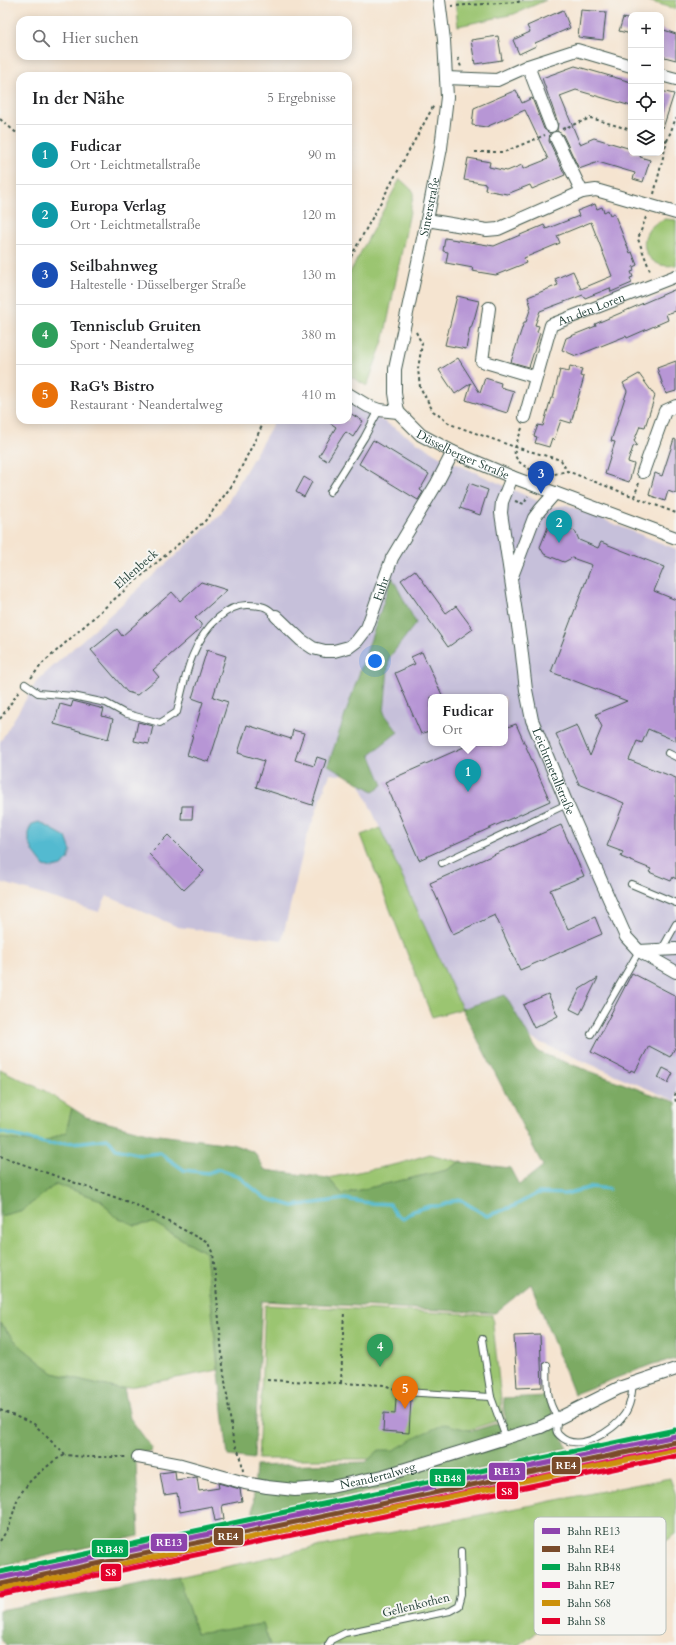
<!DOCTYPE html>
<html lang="de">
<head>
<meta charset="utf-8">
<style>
	body { margin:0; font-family:Cardo,serif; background:#f6f6f6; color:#202124 }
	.controls { position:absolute; right:12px; top:12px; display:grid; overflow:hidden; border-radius:8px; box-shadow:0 2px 10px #0003 }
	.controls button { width:36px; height:36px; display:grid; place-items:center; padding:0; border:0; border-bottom:1px solid #e0e0e0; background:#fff; color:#202124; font:20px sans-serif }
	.you { position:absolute; left:375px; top:661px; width:14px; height:14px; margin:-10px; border:3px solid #fff; border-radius:50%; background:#1a73e8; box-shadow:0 0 0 6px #1a73e833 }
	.badge { display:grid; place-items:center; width:26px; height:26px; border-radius:50%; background:#d1495b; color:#fff; font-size:13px; font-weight:700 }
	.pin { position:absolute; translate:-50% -33px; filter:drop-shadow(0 1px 2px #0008) }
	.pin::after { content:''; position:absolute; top:21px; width:14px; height:12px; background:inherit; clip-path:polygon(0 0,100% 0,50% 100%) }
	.popup { position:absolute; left:428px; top:694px; width:80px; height:52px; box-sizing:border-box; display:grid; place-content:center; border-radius:8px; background:#fff; filter:drop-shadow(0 1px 3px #0005); font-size:13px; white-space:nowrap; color:#757577 }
	.popup b { font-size:15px; color:#202124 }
	.popup::after { content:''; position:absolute; left:50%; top:100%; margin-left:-8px; border:8px solid transparent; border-top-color:#fff }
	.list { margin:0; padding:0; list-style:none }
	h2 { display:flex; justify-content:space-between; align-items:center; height:52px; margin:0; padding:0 16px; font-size:17px }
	h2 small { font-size:13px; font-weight:400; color:#757577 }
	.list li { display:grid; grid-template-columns:26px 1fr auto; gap:12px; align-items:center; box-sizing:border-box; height:60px; padding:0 16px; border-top:1px solid #e0e0e0 }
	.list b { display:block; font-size:15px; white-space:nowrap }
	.list p { margin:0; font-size:13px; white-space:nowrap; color:#757577 }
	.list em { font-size:13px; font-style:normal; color:#757577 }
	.icon { flex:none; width:22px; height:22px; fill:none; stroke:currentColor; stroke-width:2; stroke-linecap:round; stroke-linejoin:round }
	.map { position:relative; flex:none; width:676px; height:1645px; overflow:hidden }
	.search { position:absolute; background:#fff; box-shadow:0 2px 10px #0003; left:16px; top:16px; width:336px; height:44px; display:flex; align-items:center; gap:10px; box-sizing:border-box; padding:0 14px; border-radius:12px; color:#757577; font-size:15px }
	.panel { position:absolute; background:#fff; box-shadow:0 2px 10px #0003; left:16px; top:72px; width:336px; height:352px; border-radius:12px }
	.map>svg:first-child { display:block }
	.industrial { fill:#c6c0da; fill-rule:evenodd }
	.green { fill:#9bc571; stroke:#5d8152 }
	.forest { fill:#7caa63; stroke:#4e744c }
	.water { fill:#52bad0; stroke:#387c82 }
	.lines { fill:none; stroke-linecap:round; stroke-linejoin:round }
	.stream { stroke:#52bad0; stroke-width:3.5 }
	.building { fill:#b796d5 }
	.lane-casing { stroke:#3f564b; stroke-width:8 }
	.street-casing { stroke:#3f564b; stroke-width:14 }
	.path { stroke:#3f564b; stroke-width:2; stroke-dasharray:3 3; stroke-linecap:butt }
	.lane { stroke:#fff; stroke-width:6 }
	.street { stroke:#fff; stroke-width:12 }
	.rail-1-casing { stroke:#f6f6f2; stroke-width:8 }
	.rail-2-casing { stroke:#f6f6f2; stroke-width:8 }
	.rail-3-casing { stroke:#f6f6f2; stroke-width:8 }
	.rail-4-casing { stroke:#f6f6f2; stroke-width:8 }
	.rail-5-casing { stroke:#f6f6f2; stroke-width:8 }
	.rail-6-casing { stroke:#f6f6f2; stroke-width:8 }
	.rail-1 { stroke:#8e44ad; stroke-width:5 }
	.rail-2 { stroke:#7a4b2a; stroke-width:5 }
	.rail-3 { stroke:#00a651; stroke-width:5 }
	.rail-4 { stroke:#e5007d; stroke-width:5 }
	.rail-5 { stroke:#cc910a; stroke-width:5 }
	.rail-6 { stroke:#e4002b; stroke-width:5 }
	.labels { text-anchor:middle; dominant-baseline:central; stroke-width:4; stroke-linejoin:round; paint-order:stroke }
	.street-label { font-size:12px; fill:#1f3d34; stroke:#f6f6f2 }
	.key { fill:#f6f6f2; stroke:#b6beb9; stroke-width:1 }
	.key-label { font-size:11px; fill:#1f3d34 }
	.line-badge { stroke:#f6f6f2; stroke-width:1.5 }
	.badge-label { font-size:11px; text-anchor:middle; font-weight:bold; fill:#fff }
</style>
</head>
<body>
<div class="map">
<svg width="676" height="1645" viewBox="0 0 676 1645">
	<rect width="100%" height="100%" fill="#f6f6f2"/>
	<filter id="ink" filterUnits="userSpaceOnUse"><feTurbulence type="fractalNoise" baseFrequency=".025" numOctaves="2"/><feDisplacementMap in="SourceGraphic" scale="8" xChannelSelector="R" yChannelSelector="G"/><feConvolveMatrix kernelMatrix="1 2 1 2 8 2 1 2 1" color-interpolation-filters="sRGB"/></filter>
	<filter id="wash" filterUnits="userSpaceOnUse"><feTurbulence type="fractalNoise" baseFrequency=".012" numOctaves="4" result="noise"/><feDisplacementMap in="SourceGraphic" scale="16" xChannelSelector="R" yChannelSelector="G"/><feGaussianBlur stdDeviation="0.9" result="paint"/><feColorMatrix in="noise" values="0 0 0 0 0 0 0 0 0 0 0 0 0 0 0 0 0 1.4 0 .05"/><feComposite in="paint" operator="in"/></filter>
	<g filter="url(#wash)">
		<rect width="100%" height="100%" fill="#f5e4d0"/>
		<path class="industrial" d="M348 399 441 457 551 507 567 505 676 549V1101L462 1009 354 771 339 775 330 774 306 839 282 940 178 927 107 896 99 912 0 882V742L37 681 221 514 275 420H348ZM431 697H505V743H431Z"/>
		<g class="green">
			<path d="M455 0H546L514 14 458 26Z"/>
			<path d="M645 0H676V9Z"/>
			<path d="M400 179 414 192 384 338 367 386 348 375V276Z"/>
			<path d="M665 219 676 220V265C642 272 631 230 665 219Z"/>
			<path d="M380 828 462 1009 432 1017 361 835Z"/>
			<path d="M0 1069 45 1091 72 1108 66 1132 41 1143 0 1138Z"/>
			<path d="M430 1154 460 1162 447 1170 342 1194 328 1178 398 1164Z"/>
			<path d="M56 1184 101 1200 113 1215 134 1225 154 1223 206 1253 218 1370 119 1389 53 1373 19 1345 0 1323V1216L23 1210Z"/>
			<path d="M265 1305 492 1315 503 1419 377 1459H258Z"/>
			<path d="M670 1478 676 1495V1534L518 1645H270L263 1624 197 1634 178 1577 332 1544Z"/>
		</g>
		<g class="forest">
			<path d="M392 577 416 623 389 658 384 713 398 732 370 754 383 785 373 791 328 765Z"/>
			<path d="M505 995 538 1052 654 1095 676 1102V1359L653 1364 574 1394 531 1284 495 1313 262 1301 254 1459 228 1456 206 1253 154 1223 134 1225 113 1215 101 1200 56 1184 23 1210 0 1216V1138L41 1143 66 1132 72 1108 86 1117 151 1134 232 1144 254 1152 265 1170 328 1178 342 1194 447 1170 460 1162 510 1168 519 1185 543 1166 462 1009Z"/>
			<path d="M0 1323 19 1345 53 1373 119 1389 124 1388 130 1418 152 1448 151 1452H134L136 1461 139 1536 0 1566Z"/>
			<path d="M546 1396 567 1448 502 1465 253 1515 254 1488 256 1466 366 1462 379 1450H394L424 1433 445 1424 472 1431 505 1421 503 1398Z"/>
			<path d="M178 1577 197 1634 263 1624 270 1645H6L0 1637V1610Z"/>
		</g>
		<path class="water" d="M39 822 66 837 71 851 68 860 61 866 53 868 44 866 34 853 29 842V830L32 824Z"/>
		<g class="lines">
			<path class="stream" d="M0 1132 49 1144 82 1142 108 1139 116 1149 140 1155 160 1153 184 1170 208 1173 219 1169 238 1176 265 1198 293 1206 345 1199 369 1203 390 1204 395 1214 403 1218 413 1211 430 1206H441L459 1199 487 1216 514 1206 538 1193 565 1194 592 1187 609 1189"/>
		</g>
		<g id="blocks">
			<g class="building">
				<path d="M563 10 570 28 535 43 536 46 519 54 513 40 530 32 527 26Z"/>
				<path d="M581 10 606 12 603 40 578 37Z"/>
				<path d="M623 18 631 20V34L619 31Z"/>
				<path d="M661 29 676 34V60L661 56Z"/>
				<path d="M498 36 502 60 475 64 471 40Z"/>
				<path d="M575 66 631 82V106L576 90 560 96 580 144 594 138 631 149V153H641L640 157 650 160 643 182 633 179 635 173 598 162 579 169 563 135 557 131 558 123 542 78Z"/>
				<path d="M516 90 522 103 532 98 544 129 550 133 549 141 565 175 532 189 530 185 507 194 485 190 486 184 464 180 468 158 490 162 489 167 507 171 522 165 523 169 548 159 525 110 486 127 472 125 474 108Z"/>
				<path d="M661 91 674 94 663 128 661 127Z"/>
				<path d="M595 204 597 209 602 207 604 212 608 210 610 215 614 213 630 253 632 252 637 265 633 267 634 271 631 272 633 277 630 278 632 283 611 292 610 288 585 298 583 295 540 311 535 325 539 326 537 332 540 333 529 367 511 362 524 322H526L531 307 528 297 558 285 555 279 573 271 581 289 612 276 591 222 557 236 560 243 524 258 526 263 496 275 472 271 473 268 446 263 448 252 443 251 445 238 494 246 544 225 546 229 579 216 577 211Z"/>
				<path d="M676 289V311L666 314 668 320 627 338 626 336 576 356 562 350 566 338 596 326 595 324Z"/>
				<path d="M457 296 479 301 475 316 471 328H470L466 349 445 345Z"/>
				<path d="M458 358 480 393 485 378 501 383 500 387 514 391 507 413 466 400 471 383 455 394 439 370Z"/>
				<path d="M676 361V391L666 394 657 368Z"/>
				<path d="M570 366 582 369 580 376 584 377 571 423 561 420 554 440 552 438 549 447 535 443 537 437 534 436 538 425 543 426 551 398H553L560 370 569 372Z"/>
				<path d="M639 374 655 396 645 427 640 426 634 441 637 445 633 447 628 462 634 464 629 482 605 474 615 442 611 441 627 391 623 383Z"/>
				<path d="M348 412 363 421 353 437 346 432 344 434 327 461 319 456 336 427 326 420H348Z"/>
				<path d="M674 439 676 440V494L668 491 665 501 649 495 655 473 662 476Z"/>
				<path d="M373 440 429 474 420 490 423 492 418 500 359 464Z"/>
				<path d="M304 477 312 482 304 497 296 492Z"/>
				<path d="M469 483 488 490 480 515 460 508Z"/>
				<path d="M555 524 575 531 579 540 598 548 601 542 664 567 654 591 676 600V741L648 729 642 743 637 741 629 760 676 778V879L673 877 671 881 649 872 651 869 621 857 623 852 607 846 624 803 579 784 556 734 577 725 590 756 602 727 596 714 627 701 551 672 592 565 572 558 564 562 544 554 540 547 548 527Z"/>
				<path d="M415 570 446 613 456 606 473 629 448 647 401 580Z"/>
				<path d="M201 582 227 590 195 618 201 624V628L153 670 159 677 137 695 127 692 91 650 117 629 122 636 172 592 180 601Z"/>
				<path d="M207 650 226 656 213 697 228 702 209 762 187 755 203 702 192 698Z"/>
				<path d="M422 652 443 697H431V730L421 734 395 673 415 664 411 657Z"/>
				<path d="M73 701 104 709 102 716 113 719 108 739 54 724 60 704 71 707Z"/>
				<path d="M138 722 153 726 149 744 134 741Z"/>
				<path d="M516 724 550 801 419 860 385 782 473 743H505V728Z"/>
				<path d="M247 725 291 739 293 730 304 733 295 760 314 766 317 757 326 760 312 805 256 787 264 761 238 753Z"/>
				<path d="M182 806H193L192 819H181Z"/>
				<path d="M561 825 584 876 550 890 568 929 595 917 602 934 520 970 495 915 453 934 430 883Z"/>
				<path d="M168 835 204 871 184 890 149 854Z"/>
				<path d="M632 973 676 996V1046L670 1057 649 1046 635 1072 631 1070 630 1072 591 1052Z"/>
				<path d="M598 978 580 1014 570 1009 580 989Z"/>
				<path d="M548 994 558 1016 534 1028 523 1005Z"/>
				<path d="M663 1068 673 1073 668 1083 658 1078Z"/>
				<path d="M540 1335 542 1387 517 1388 514 1336Z"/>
				<path d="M396 1398 411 1399 409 1433 383 1431 384 1413 395 1414Z"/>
				<path d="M175 1471 176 1480 197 1477 199 1491 219 1488 218 1483 240 1489 242 1501 222 1505 224 1519 215 1521 212 1506 180 1512 177 1493 164 1495 160 1473Z"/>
			</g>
		</g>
	</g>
	<g filter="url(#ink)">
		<use href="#blocks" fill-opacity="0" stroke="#3f564b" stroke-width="1"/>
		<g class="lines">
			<g class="lane-casing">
				<g id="lane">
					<path d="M330 492 364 438 379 410"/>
					<path d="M25 684 38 693 73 696 106 703 124 713 160 723 177 712C185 678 191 642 218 618 227 610 237 604 249 605 262 606 266 605 276 616"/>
					<path d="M668 753 676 757"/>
					<path d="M442 863 567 804"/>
					<path d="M631 884 676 903"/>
					<path d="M662 949 676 924"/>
					<path d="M591 1034 639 951"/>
					<path d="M482 1339 491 1397 506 1438"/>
					<path d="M547 1365C548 1376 546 1390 550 1401 551 1407 555 1412 557 1418 559 1424 553 1430 559 1435 577 1454 613 1432 624 1415 631 1405 632 1393 633 1382"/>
					<path d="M403 1392 491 1397"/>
					<path d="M328 1645 331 1640 345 1633 450 1611 459 1606 462 1595 461 1551"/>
				</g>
			</g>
			<g class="street-casing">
				<g id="street">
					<path d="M528 66 551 126"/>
					<path d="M661 75 676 79"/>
					<path d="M446 78 497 80 528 66 577 50 631 66"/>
					<path d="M556 138 582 192"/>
					<path d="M427 220 487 230 498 229 582 192 596 190 676 213"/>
					<path d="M489 308 482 361 536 377"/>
					<path id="s1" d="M348 394 368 406 379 410 398 412 421 435 453 452 512 477 676 538"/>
					<path id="s2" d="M398 412 395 393V369L427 220 441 148 447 97 444 40 439 0"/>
					<path id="s3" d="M525 417 551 325 676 276"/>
					<path d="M643 472 665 411 676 406"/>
					<path id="s4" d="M512 477 502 502 501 513 521 646 526 690 532 720 567 804 626 937 639 951 676 972"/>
					<path d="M512 576 534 518 540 510 555 493"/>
					<path id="s5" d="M276 616 301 640 313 648 325 651H334L349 647 357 641 367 628 392 558 437 483 453 452"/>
					<path d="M639 951 676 949"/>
					<path id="s6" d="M138 1457 181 1465 245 1483 267 1487 295 1490 331 1487 383 1476 541 1427 619 1388 676 1369"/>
				</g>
			</g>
			<g class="path">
				<path d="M451 6 518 2 523 0"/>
				<path d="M458 58 461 67"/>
				<path d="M0 119 20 136"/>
				<path d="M562 129 591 118 631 130"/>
				<path d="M667 141 676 118"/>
				<path d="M475 152H504L545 135"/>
				<path d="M654 194 667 141 661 139"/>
				<path d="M646 217 638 239 651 273"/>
				<path d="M348 262 434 105"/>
				<path d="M416 332 422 344 418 369 420 387 433 411 450 424 515 447 561 460 567 471 676 513"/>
				<path d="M522 428C514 452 507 457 533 471"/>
				<path d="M537 472 551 475 567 471"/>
				<path d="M634 497 639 483"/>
				<path d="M515 501 524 504 528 496"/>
				<path d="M31 678 42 664 110 603 205 521 233 484 265 420"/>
				<path d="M0 719 20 690"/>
				<path d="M676 1093 675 1095 676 1104"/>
				<path d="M0 1156 134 1204 209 1243 213 1252 223 1366 233 1439 241 1458 243 1471"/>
				<path d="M267 1380 384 1385 395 1389"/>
				<path d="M341 1383 344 1311"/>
				<path d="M0 1410 34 1424 65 1455 86 1457H127"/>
				<path d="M0 1541 9 1527 18 1497 31 1480 55 1460 65 1455"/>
			</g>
			<use href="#lane" class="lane"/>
			<use href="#street" class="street"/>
			<g class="rail-1-casing">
				<path id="rail-1" d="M0 1578 676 1436"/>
			</g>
			<g class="rail-2-casing">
				<path id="rail-2" d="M1 1584 676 1442"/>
			</g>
			<g class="rail-3-casing">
				<path id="rail-3" d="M0 1572 675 1430"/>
			</g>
			<g class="rail-4-casing">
				<path id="rail-4" d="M2 1590 676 1448"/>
			</g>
			<g class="rail-5-casing">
				<path id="rail-5" d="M0 1589 676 1450"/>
			</g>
			<g class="rail-6-casing">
				<path id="rail-6" d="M1 1595 676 1456"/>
			</g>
			<use href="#rail-1" class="rail-1"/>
			<use href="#rail-2" class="rail-2"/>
			<use href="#rail-3" class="rail-3"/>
			<use href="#rail-4" class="rail-4"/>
			<use href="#rail-5" class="rail-5"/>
			<use href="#rail-6" class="rail-6"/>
		</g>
	</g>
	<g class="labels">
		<g class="street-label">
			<text stroke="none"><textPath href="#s2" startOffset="209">Sinterstraße</textPath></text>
			<text stroke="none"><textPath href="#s3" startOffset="139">An den Loren</textPath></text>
			<text stroke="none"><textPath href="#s1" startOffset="133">Düsselberger Straße</textPath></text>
			<text transform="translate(136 569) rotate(-41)">Ehlenbeck</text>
			<text stroke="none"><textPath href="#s5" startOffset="154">Fuhr</textPath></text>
			<text stroke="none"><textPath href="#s4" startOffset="303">Leichtmetallstraße</textPath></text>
			<text stroke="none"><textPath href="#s6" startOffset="245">Neandertalweg</textPath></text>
			<text transform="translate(416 1605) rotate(-14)">Gellenkothen</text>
		</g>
	</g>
	<rect x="534" y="1517" width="132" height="118" rx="6" class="key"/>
	<rect x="542" y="1528" width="18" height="6" fill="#8e44ad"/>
	<rect x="542" y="1546" width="18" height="6" fill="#7a4b2a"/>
	<rect x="542" y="1564" width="18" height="6" fill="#00a651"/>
	<rect x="542" y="1582" width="18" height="6" fill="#e5007d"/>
	<rect x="542" y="1600" width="18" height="6" fill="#cc910a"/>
	<rect x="542" y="1618" width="18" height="6" fill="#e4002b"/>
	<g class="key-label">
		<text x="567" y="1535">Bahn RE13</text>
		<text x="567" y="1553">Bahn RE4</text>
		<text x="567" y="1571">Bahn RB48</text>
		<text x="567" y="1589">Bahn RE7</text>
		<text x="567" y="1607">Bahn S68</text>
		<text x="567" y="1625">Bahn S8</text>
	</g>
	<g class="line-badge">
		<rect x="551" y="1456" width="30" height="19" rx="4" fill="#7a4b2a"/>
		<rect x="488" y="1462" width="38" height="19" rx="4" fill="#8e44ad"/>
		<rect x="429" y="1468" width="37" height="19" rx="4" fill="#00a651"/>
		<rect x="496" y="1481" width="23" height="19" rx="4" fill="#e4002b"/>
		<rect x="213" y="1527" width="31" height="19" rx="4" fill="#7a4b2a"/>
		<rect x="150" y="1533" width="38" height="19" rx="4" fill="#8e44ad"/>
		<rect x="91" y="1539" width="38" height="19" rx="4" fill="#00a651"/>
		<rect x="100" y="1563" width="22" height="19" rx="4" fill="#e4002b"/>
	</g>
	<g class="badge-label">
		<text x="566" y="1469">RE4</text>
		<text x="507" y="1475">RE13</text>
		<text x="448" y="1482">RB48</text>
		<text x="507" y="1495">S8</text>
		<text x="228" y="1540">RE4</text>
		<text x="169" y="1546">RE13</text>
		<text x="110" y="1553">RB48</text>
		<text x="111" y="1576">S8</text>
	</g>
</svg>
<div class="controls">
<button>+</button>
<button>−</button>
<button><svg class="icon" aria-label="locate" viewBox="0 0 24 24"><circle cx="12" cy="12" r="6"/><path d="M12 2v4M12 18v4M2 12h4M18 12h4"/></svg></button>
<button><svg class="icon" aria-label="layers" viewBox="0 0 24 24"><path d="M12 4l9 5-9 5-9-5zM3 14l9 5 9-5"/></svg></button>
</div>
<div class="you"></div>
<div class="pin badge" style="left:468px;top:792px;background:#0f9aa8">1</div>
<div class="popup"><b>Fudicar</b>Ort</div>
<div class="pin badge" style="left:559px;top:543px;background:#0f9aa8">2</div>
<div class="pin badge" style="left:541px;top:494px;background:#1a4fb4">3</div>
<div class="pin badge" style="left:380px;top:1367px;background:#2e9e5b">4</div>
<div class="pin badge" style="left:405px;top:1409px;background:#e8710a">5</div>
<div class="search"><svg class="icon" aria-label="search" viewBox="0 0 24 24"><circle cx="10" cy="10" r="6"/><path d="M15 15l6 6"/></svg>Hier suchen</div>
<section class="panel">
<h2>In der Nähe<small>5 Ergebnisse</small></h2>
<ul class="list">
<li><span class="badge" style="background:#0f9aa8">1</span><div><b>Fudicar</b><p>Ort · Leichtmetallstraße</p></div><em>90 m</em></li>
<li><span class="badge" style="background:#0f9aa8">2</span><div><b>Europa Verlag</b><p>Ort · Leichtmetallstraße</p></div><em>120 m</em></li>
<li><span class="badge" style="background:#1a4fb4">3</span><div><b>Seilbahnweg</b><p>Haltestelle · Düsselberger Straße</p></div><em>130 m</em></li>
<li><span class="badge" style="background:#2e9e5b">4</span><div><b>Tennisclub Gruiten</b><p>Sport · Neandertalweg</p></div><em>380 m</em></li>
<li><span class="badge" style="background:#e8710a">5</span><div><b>RaG's Bistro</b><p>Restaurant · Neandertalweg</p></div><em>410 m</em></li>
</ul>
</section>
</div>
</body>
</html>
